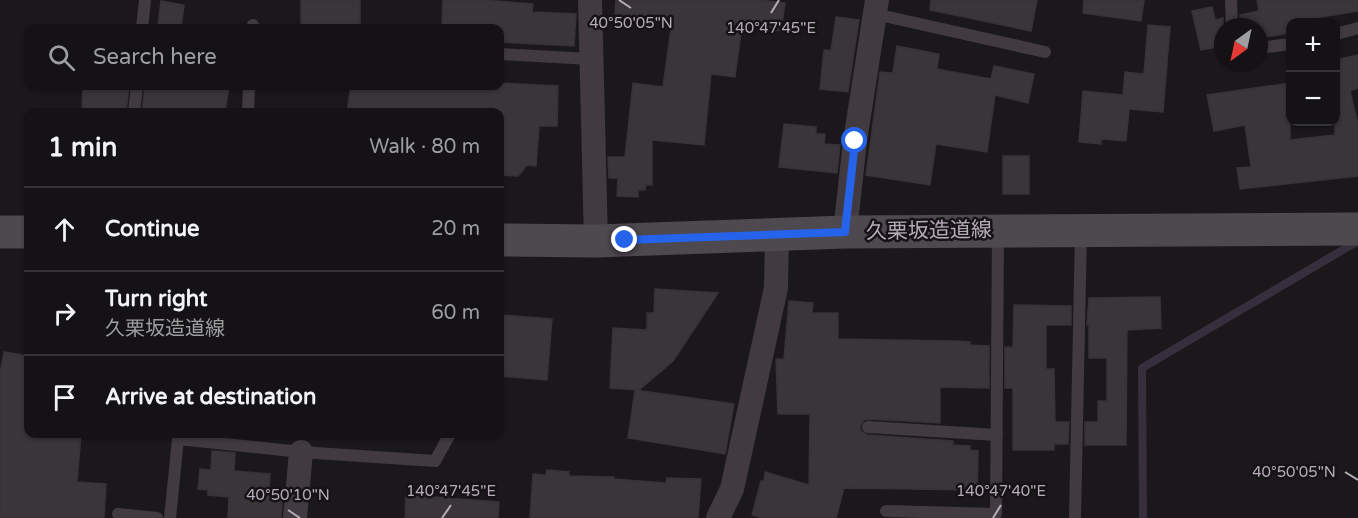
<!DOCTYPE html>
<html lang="en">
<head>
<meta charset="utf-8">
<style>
	body { margin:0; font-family:"Varela Round","Noto Sans JP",sans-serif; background:#212022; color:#f1f3f6 }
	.controls { position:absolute; right:18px; top:18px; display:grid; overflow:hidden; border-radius:12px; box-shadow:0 2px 4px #0004 }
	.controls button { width:54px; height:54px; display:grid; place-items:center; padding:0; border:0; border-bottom:2px solid #333234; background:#141214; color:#f1f3f6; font:30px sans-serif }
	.compass { position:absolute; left:1214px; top:18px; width:54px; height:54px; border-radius:50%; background:#141214; box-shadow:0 2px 4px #0004; rotate:213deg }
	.stop { position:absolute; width:18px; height:18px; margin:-14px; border:4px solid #2563eb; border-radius:50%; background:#fff }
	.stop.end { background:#2563eb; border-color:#fff; box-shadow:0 2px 6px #0008 }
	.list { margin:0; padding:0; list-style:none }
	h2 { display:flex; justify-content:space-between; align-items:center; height:78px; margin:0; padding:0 24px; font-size:26px }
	h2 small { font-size:20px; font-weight:400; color:#9d9ea0 }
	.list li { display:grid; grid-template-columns:39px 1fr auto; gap:18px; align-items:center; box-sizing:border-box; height:84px; padding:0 24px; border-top:2px solid #333234 }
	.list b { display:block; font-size:22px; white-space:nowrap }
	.list p { margin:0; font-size:20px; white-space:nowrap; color:#9d9ea0 }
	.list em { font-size:20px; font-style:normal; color:#9d9ea0 }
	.icon { flex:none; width:33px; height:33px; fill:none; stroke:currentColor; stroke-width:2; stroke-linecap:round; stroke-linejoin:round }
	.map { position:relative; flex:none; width:1358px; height:518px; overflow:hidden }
	.search { position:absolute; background:#141214; box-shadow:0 2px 4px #0004; left:24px; top:24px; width:480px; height:66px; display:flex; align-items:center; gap:15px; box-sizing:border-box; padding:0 21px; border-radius:12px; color:#9d9ea0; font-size:22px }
	.panel { position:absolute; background:#141214; box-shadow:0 2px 4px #0004; left:24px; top:108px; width:480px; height:330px; border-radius:12px }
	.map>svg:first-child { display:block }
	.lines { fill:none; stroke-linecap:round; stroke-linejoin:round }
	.stream { stroke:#372f3e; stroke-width:8 }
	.building { fill:#393539; stroke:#363236; stroke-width:1.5 }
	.service { stroke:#413b41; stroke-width:12 }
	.minor { stroke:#413b41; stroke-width:24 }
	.secondary { stroke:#4e484f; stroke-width:33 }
	.route { stroke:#2563eb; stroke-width:8 }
	.ticks { fill:none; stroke:#b7abb9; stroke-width:2 }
	.labels { text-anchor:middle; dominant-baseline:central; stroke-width:5; stroke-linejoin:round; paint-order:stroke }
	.street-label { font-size:21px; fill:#b7abb9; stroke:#151315 }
	.ticks-label { font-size:15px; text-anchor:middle; fill:#b7abb9; stroke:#151315; stroke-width:5; stroke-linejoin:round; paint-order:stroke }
</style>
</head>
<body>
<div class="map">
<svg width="1358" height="518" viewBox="0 0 1358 518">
	<rect width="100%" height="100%" fill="#1a181a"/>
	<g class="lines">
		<path class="stream" d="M1143 518 1142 368 1358 241"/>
	</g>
	<g class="building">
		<rect x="301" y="0" width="59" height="28"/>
		<path d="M443 0H483L533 4 532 12 576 14 574 46 500 42V28H442Z"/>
		<path d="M616 0H759L785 3 781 31 742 26 735 77 711 74 704 145 652 140V185H646L645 190H638V197L617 196 618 178H609L608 157H625L633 83 663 87 672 21 615 14Z"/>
		<path d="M931 0H1037L1031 31 930 10Z"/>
		<path d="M1084 0H1144L1141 21 1083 13Z"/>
		<path d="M1257 0H1358V11L1290 22V33L1259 38V27H1240V15L1259 11Z"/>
		<path d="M161 1 184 5 181 28 158 25Z"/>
		<path d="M1212 7 1215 20 1223 18V46L1201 50 1192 11Z"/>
		<path d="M836 17 859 20 848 92 820 89 824 50H831Z"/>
		<path d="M1148 25 1170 27 1163 112 1129 109 1126 141 1101 139V144L1079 142 1083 91 1123 95 1125 72 1144 74Z"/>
		<path d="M897 46 939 54 937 69 991 79 994 66 1034 74 1028 103 995 95 987 152 936 144 930 185 866 175 880 72 893 73Z"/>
		<path d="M1358 55V88L1350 91 1358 124V176L1240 189 1237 168 1251 167 1245 125 1214 131 1207 95 1290 83V140L1335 135V60Z"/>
		<path d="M500 83 558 86 557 126H539L536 166 527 165 518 176 500 175V112H347L351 86H500Z"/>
		<path d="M83 86H129L126 112H82Z"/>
		<path d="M145 86H229L225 112H142Z"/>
		<path d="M784 124 816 127V134H825L824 144 840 145 837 173 779 167Z"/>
		<rect x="1003" y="156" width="26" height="38"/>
		<path d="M655 289 718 293 673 361 639 390 610 388 613 328 647 330V313H654Z"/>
		<path d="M1160 297 1161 328 1127 330 1126 445H1085V422H1098V401H1107V358H1089V325H1087L1089 298Z"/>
		<path d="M789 301 813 303 812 313H838V339L955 341 970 342V345L989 346V388L940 387V423L869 419 864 420 860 426 861 431 867 435 940 440 953 441V445L970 446V450L978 451 977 490 844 488 836 518H763L752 515 761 481H764L765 472 809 485 810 414H778L776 359H784Z"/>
		<path d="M1014 305 1071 306V325H1046V369H1054L1055 422H1069L1068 444H1054V450H1013V388H1005V347H1013Z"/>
		<path d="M500 315 552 319 547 380 500 376Z"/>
		<path d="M4 352 28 356V434H81L77 482 106 484 104 518H0V373Z"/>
		<path d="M635 390 734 404 725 454 628 438Z"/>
		<path d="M212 451 235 453 234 471 270 474 269 488 283 489 281 518H228L229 497 208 495V490L198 489 200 469 211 470Z"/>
		<path d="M547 470 569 472V476L614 477V479L666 483 667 478 701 479 698 518H530L533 474 546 475Z"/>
		<path d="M406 495 499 502 498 518H405Z"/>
	</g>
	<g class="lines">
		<g class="service">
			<path d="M1231 0 1232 27"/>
			<path d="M875 14 1045 52"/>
			<path d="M142 28 145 0"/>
			<path d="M252 28 253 25"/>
			<path d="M1336 34 1358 28"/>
			<path d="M1259 48 1290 44"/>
			<path d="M500 54 592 59"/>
			<path d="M134 112 137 86"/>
			<path d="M248 112 249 86"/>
			<path d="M868 427 997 435"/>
			<path d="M886 511 996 514 998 232"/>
			<path d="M118 514 157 518"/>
			<path d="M170 518 178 439 301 452 435 461 450 434"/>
			<path d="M1075 518 1081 231"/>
		</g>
		<g class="minor">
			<path d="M590 0 596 241"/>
			<path d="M845 232 855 141 877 0"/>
			<path d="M295 518 301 452"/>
			<path d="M718 518 732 489 776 288 777 235"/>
		</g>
		<g class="secondary">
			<path d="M0 232H28"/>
			<path d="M500 240 596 241 845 232 1358 229"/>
		</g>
	</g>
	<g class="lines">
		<path class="route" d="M625 240 845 232 855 141"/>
	</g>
	<path class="ticks" d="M619 0 631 8M771 13 779 0M1345 472 1358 480M288 510 300 518M442 518 451 505M993 518 1001 505"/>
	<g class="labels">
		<g class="street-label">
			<text transform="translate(929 231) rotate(-1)">久栗坂造道線</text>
		</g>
	</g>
	<g class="ticks-label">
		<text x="631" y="28">40°50'05"N</text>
		<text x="771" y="33">140°47'45"E</text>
		<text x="1294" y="477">40°50'05"N</text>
		<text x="451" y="496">140°47'45"E</text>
		<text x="1001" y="496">140°47'40"E</text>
		<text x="288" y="500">40°50'10"N</text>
	</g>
</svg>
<div class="controls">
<button>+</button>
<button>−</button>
</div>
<svg class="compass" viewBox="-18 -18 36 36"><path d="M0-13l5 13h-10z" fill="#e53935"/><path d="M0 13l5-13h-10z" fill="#9d9ea0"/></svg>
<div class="stop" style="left:855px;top:141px"></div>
<div class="stop end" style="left:625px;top:240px"></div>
<div class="search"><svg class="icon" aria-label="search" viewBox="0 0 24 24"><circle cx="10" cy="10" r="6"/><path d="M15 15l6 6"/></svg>Search here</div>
<section class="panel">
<h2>1 min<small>Walk · 80 m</small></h2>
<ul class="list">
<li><svg class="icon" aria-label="ahead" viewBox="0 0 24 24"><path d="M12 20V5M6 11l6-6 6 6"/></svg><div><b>Continue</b></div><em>20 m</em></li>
<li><svg class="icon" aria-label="right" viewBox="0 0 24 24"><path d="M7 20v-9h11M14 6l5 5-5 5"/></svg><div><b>Turn right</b><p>久栗坂造道線</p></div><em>60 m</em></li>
<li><svg class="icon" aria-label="arrive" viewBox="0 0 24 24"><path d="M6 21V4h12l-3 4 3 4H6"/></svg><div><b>Arrive at destination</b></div></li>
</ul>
</section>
</div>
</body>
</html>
